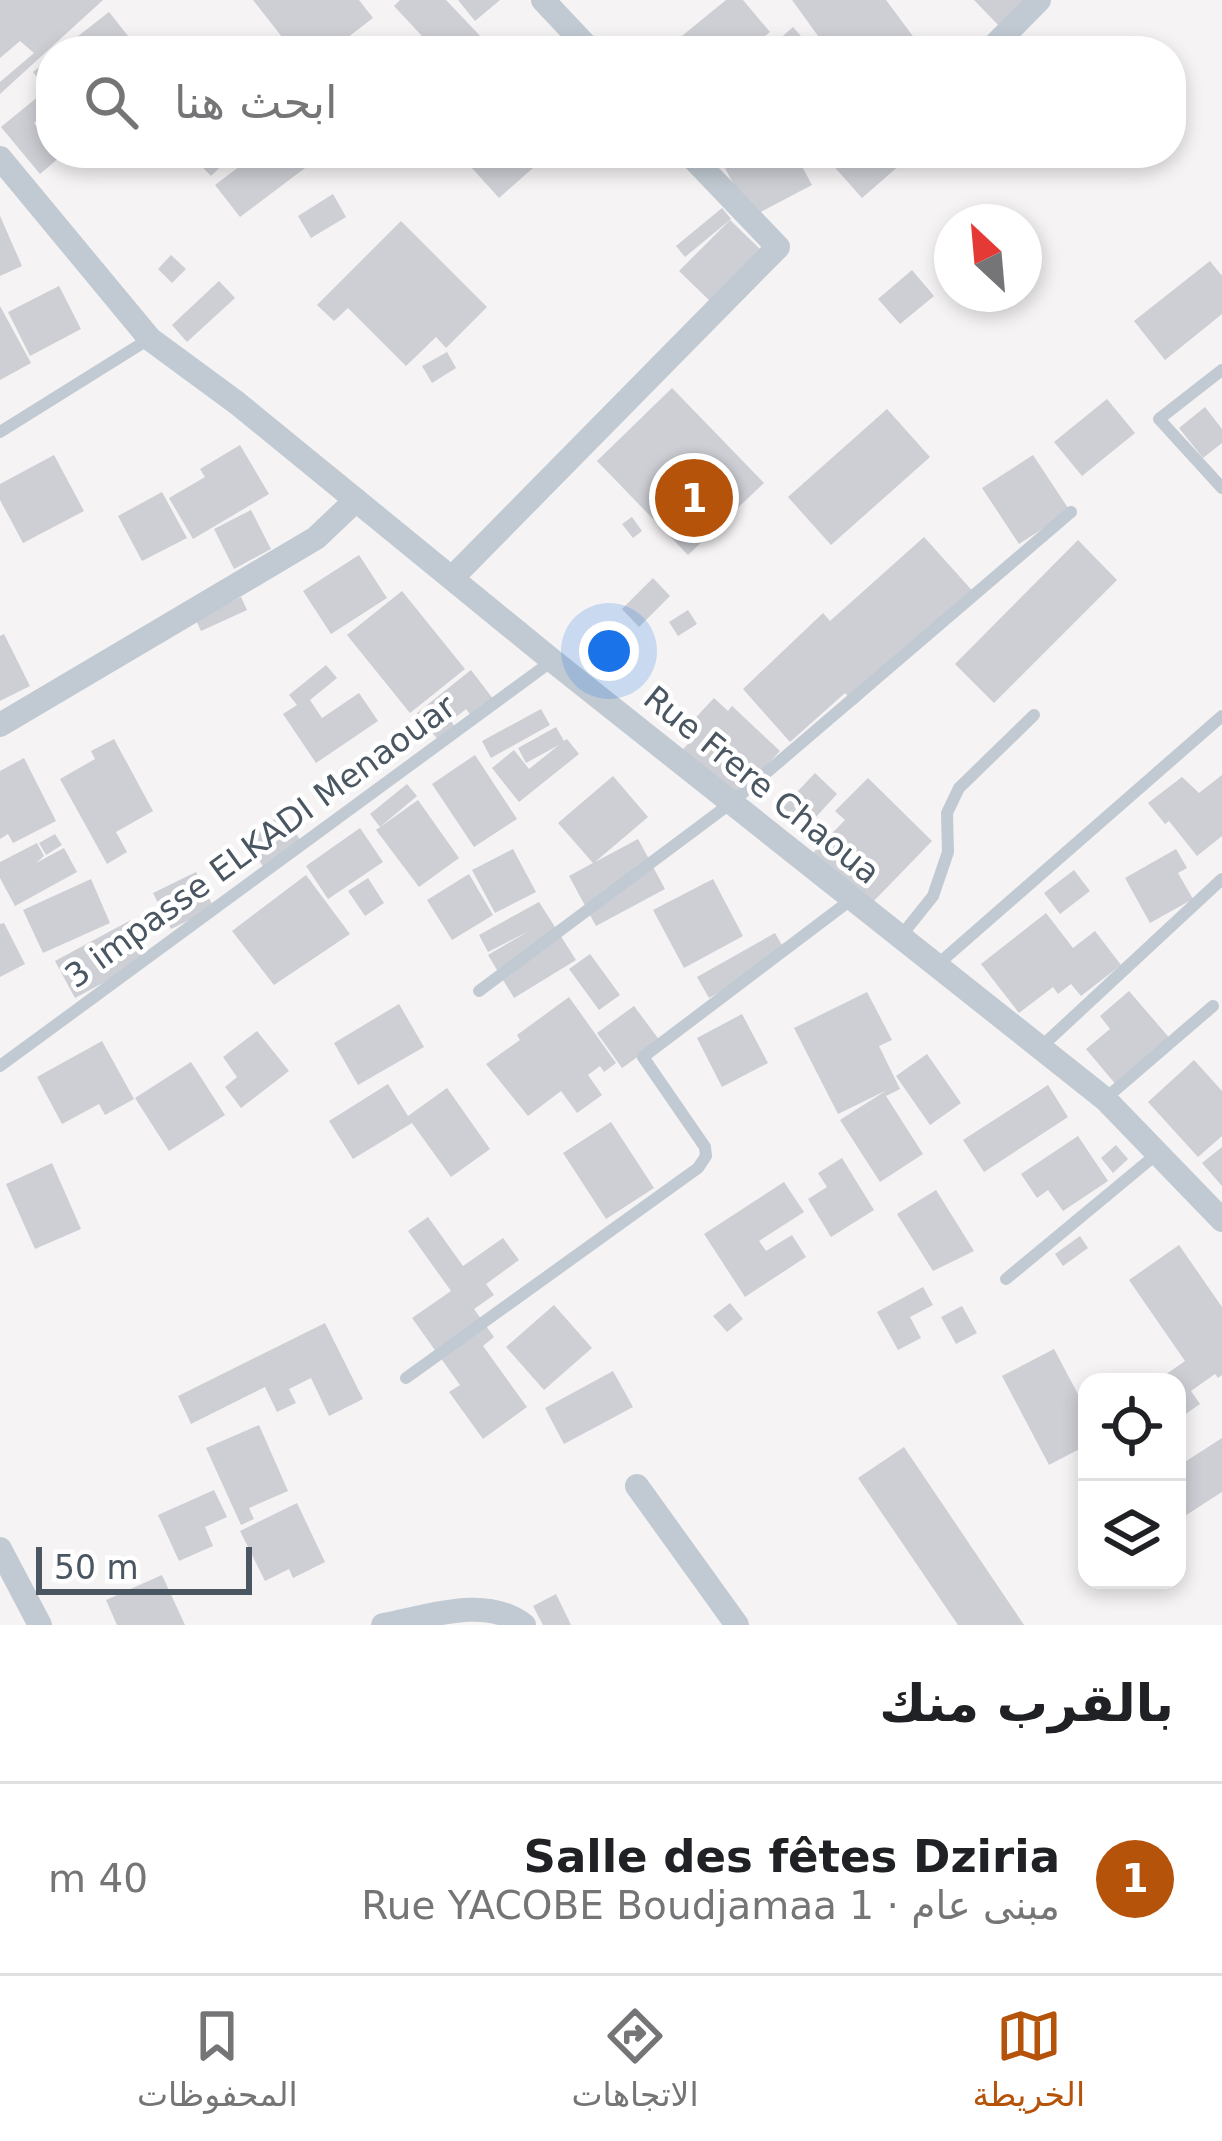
<!DOCTYPE html>
<html lang="ar">
<head>
<meta charset="utf-8">
<style>
	body { margin:0; font-family:"DejaVu Sans","Noto Naskh Arabic",sans-serif; background:#f6f6f6; color:#202124; direction:rtl }
	.controls { position:absolute; right:36px; bottom:36px; display:grid; overflow:hidden; border-radius:24px; box-shadow:0 6px 18px #0003 }
	.controls button { width:108px; height:108px; display:grid; place-items:center; padding:0; border:0; border-bottom:3px solid #e0e0e0; background:#fff; color:#202124; font:60px sans-serif }
	.compass { position:absolute; left:934px; top:204px; width:108px; height:108px; border-radius:50%; background:#fff; box-shadow:0 6px 18px #0003; rotate:334deg }
	.scale { position:absolute; left:36px; bottom:30px; width:216px; box-sizing:border-box; padding-left:12px; border:6px solid #4a5661; border-top:0; font-size:33px; line-height:42px; white-space:nowrap; color:#4a5661; -webkit-text-stroke:9px #fff; paint-order:stroke }
	.you { position:absolute; left:609px; top:651px; width:42px; height:42px; margin:-30px; border:9px solid #fff; border-radius:50%; background:#1a73e8; box-shadow:0 0 0 18px #1a73e833 }
	.badge { display:grid; place-items:center; width:78px; height:78px; border-radius:50%; background:#b45309; color:#fff; font-size:39px; font-weight:700 }
	.pin { position:absolute; translate:-50% -50%; border:6px solid #fff; box-shadow:0 3px 12px #0006 }
	.list { margin:0; padding:0; list-style:none }
	h2 { display:flex; justify-content:space-between; align-items:center; height:156px; margin:0; padding:0 48px; font-size:51px }
	h2 small { font-size:39px; font-weight:400; color:#757577 }
	.list li { display:grid; grid-template-columns:78px 1fr auto; gap:36px; align-items:center; box-sizing:border-box; height:192px; padding:0 48px; border-top:3px solid #e0e0e0 }
	.list b { display:block; font-size:45px; white-space:nowrap }
	.list p { margin:0; font-size:39px; white-space:nowrap; color:#757577 }
	.list em { font-size:39px; font-style:normal; color:#757577 }
	.icon { flex:none; width:66px; height:66px; fill:none; stroke:currentColor; stroke-width:2; stroke-linecap:round; stroke-linejoin:round }
	.map { position:relative; flex:none; width:1222px; height:1625px; overflow:hidden; direction:ltr }
	.search { position:absolute; background:#fff; box-shadow:0 6px 18px #0003; left:36px; right:36px; top:36px; height:132px; display:flex; align-items:center; gap:30px; box-sizing:border-box; padding:0 42px; border-radius:48px; color:#757577; font-size:45px }
	.sheet { height:348px; background:#fff }
	nav { display:flex; justify-content:space-around; align-items:center; box-sizing:border-box; height:168px; border-top:3px solid #e0e0e0; background:#fff; font-size:33px; color:#757577 }
	nav a { display:grid; justify-items:center; gap:6px }
	nav .on { color:#b45309 }
	.map>svg:first-child { display:block }
	.building { fill:#cdcfd5 }
	.lines { fill:none; stroke-linecap:round; stroke-linejoin:round }
	.lane { stroke:#c1cad2; stroke-width:12 }
	.street { stroke:#c1cad2; stroke-width:24 }
	.labels { text-anchor:middle; dominant-baseline:central; stroke-width:9; stroke-linejoin:round; paint-order:stroke }
	.street-label { font-size:33px; fill:#4a5661; stroke:#fff }
</style>
</head>
<body>
<div class="map">
<svg width="1222" height="1625" viewBox="0 0 1222 1625">
	<rect width="100%" height="100%" fill="#f5f3f3"/>
	<g class="building">
		<path d="M0 0H103L0 94V82L34 53 20 41 0 58Z"/>
		<path d="M253 0H359L373 18 330 51H293Z"/>
		<path d="M400 0H446L483 39 470 51H436L394 6Z"/>
		<path d="M458 0H500L475 21Z"/>
		<path d="M726 0H743L770 32 747 51H686L677 40Z"/>
		<path d="M792 0H886L921 47 916 51H829Z"/>
		<path d="M974 0H1028L1000 27Z"/>
		<path d="M109 12 140 51H59Z"/>
		<path d="M793 27 814 51H766Z"/>
		<path d="M51 58V95L33 72Z"/>
		<path d="M45 91 51 99V109L34 123 51 144V153L61 156 40 174 1 127Z"/>
		<path d="M189 153H235L211 176Z"/>
		<path d="M257 153H312L317 159 240 217 215 185Z"/>
		<path d="M464 153H550L499 198 461 156Z"/>
		<path d="M717 153H772L779 167 797 157 812 185 751 217Z"/>
		<path d="M822 153H905L909 157 862 198Z"/>
		<path d="M333 194 346 217 311 238 298 216Z"/>
		<path d="M722 208 731 219 685 257 676 246Z"/>
		<path d="M0 216 22 266 0 276Z"/>
		<path d="M730 220 761 250 710 301 679 271Z"/>
		<path d="M401 221 487 307 446 348 436 337 406 366 348 308 334 321 317 305Z"/>
		<path d="M171 255 186 269 172 283 158 269Z"/>
		<path d="M1210 261 1222 276V314L1165 360 1134 321Z"/>
		<path d="M912 270 934 296 900 324 878 299Z"/>
		<path d="M219 281 235 298 187 342 172 325Z"/>
		<path d="M59 286 81 329 30 356 8 312Z"/>
		<path d="M0 306 31 363 0 380Z"/>
		<path d="M447 352 456 368 432 383 422 366Z"/>
		<path d="M672 388 764 483 688 555 597 461Z"/>
		<path d="M1107 399 1135 433 1082 476 1054 442Z"/>
		<path d="M1205 407 1222 429V443L1203 458 1179 428Z"/>
		<path d="M887 409 930 457 831 545 788 497Z"/>
		<path d="M240 445 269 494 193 539 169 498 205 477 200 469Z"/>
		<path d="M54 455 84 511 23 543 0 500V484Z"/>
		<path d="M1033 455 1070 511 1019 544 982 488Z"/>
		<path d="M162 492 187 538 142 561 118 516Z"/>
		<path d="M251 510 271 549 234 569 214 529Z"/>
		<path d="M632 517 642 531 633 538 622 524Z"/>
		<path d="M924 537 977 596 855 705 845 693 790 742 743 689 823 613 830 621Z"/>
		<path d="M1078 540 1117 580 994 703 955 664Z"/>
		<path d="M359 555 387 598 331 634 303 591Z"/>
		<path d="M653 578 670 596 639 627 622 609Z"/>
		<path d="M402 591 465 669 410 713 347 635Z"/>
		<path d="M241 597 247 610 201 631 195 618Z"/>
		<path d="M688 610 697 624 678 636 669 622Z"/>
		<path d="M4 634 30 686 0 701V636Z"/>
		<path d="M326 665 337 678 310 700 322 718 359 693 378 721 316 763 283 714 297 705 289 695Z"/>
		<path d="M471 670 497 704 475 721 466 709 451 721 455 727 439 741 417 713Z"/>
		<path d="M714 698 728 711 732 706 780 751 731 804 678 755 695 736 686 728Z"/>
		<path d="M541 709 550 725 491 758 482 741Z"/>
		<path d="M556 727 564 741 567 739 579 754 519 802 492 768 514 750 529 769 559 745 526 763 518 748Z"/>
		<path d="M114 739 153 811 116 832 127 852 107 864 60 779 95 759 91 751Z"/>
		<path d="M475 755 517 819 474 847 432 784Z"/>
		<path d="M24 758 56 821 13 843 8 834 0 839V771Z"/>
		<path d="M815 773 837 794 805 829 782 808Z"/>
		<path d="M1222 775V836L1197 856 1169 821 1165 824 1148 803 1182 777 1199 793Z"/>
		<path d="M613 776 648 817 595 862 638 839 665 889 596 926 569 876 593 863 558 823Z"/>
		<path d="M868 778 932 841 869 906 813 853 845 820 835 811Z"/>
		<path d="M407 784 417 796 380 827 370 814Z"/>
		<path d="M418 800 459 858 419 887 376 830Z"/>
		<path d="M282 814 304 845 266 871 245 839Z"/>
		<path d="M360 828 383 862 328 899 306 866Z"/>
		<path d="M55 834 62 845 46 855 39 843Z"/>
		<path d="M37 843 44 856 36 863 64 848 77 872 15 906 0 878V862Z"/>
		<path d="M513 849 536 892 495 913 472 870Z"/>
		<path d="M1176 849 1187 868 1178 873 1193 899 1150 923 1125 878Z"/>
		<path d="M1074 870 1090 891 1060 914 1044 893Z"/>
		<path d="M196 872 214 908 171 929 153 893Z"/>
		<path d="M469 874 493 915 452 940 427 900Z"/>
		<path d="M306 875 350 934 274 985 232 931Z"/>
		<path d="M368 878 384 903 365 916 348 891Z"/>
		<path d="M91 879 110 923 43 953 23 910Z"/>
		<path d="M713 879 743 936 684 968 653 910Z"/>
		<path d="M539 902 576 960 514 998 488 955 529 931 488 952 479 935Z"/>
		<path d="M1046 913 1073 948 1095 931 1121 965 1081 996 1071 984 1058 994 1053 987 1019 1013 981 964Z"/>
		<path d="M131 920 151 957 75 998 55 961Z"/>
		<path d="M4 923 25 964 0 977V924Z"/>
		<path d="M775 933 787 954 709 998 697 977Z"/>
		<path d="M590 954 620 995 599 1010 569 969Z"/>
		<path d="M1129 991 1172 1041 1118 1087 1086 1049 1110 1029 1100 1016Z"/>
		<path d="M867 992 892 1040 879 1046 900 1089 886 1096 923 1154 880 1182 840 1120 887 1090 838 1114 794 1028Z"/>
		<path d="M569 997 616 1063 604 1072 600 1066 588 1075 602 1095 577 1113 561 1091 528 1116 486 1064 520 1040 517 1035Z"/>
		<path d="M399 1004 424 1047 358 1085 334 1043Z"/>
		<path d="M634 1006 660 1041 622 1068 597 1033Z"/>
		<path d="M742 1014 768 1063 722 1087 697 1038Z"/>
		<path d="M257 1031 289 1071 241 1108 225 1087 237 1077 223 1057Z"/>
		<path d="M102 1041 134 1099 105 1115 99 1104 62 1124 37 1077Z"/>
		<path d="M927 1054 961 1103 930 1125 896 1076Z"/>
		<path d="M1194 1060 1222 1091V1136L1198 1157 1148 1102Z"/>
		<path d="M191 1062 225 1115 169 1151 135 1098Z"/>
		<path d="M388 1084 408 1116 447 1088 490 1149 451 1177 412 1123 353 1159 329 1121Z"/>
		<path d="M1048 1085 1068 1117 984 1172 963 1140Z"/>
		<path d="M611 1122 654 1188 606 1219 563 1153Z"/>
		<path d="M1078 1136 1108 1181 1063 1211 1048 1190 1037 1198 1021 1174Z"/>
		<path d="M1116 1145 1128 1159 1113 1173 1101 1158Z"/>
		<path d="M1222 1147V1186L1202 1163Z"/>
		<path d="M842 1158 874 1210 831 1237 808 1199 827 1187 818 1173Z"/>
		<path d="M52 1163 81 1229 35 1249 6 1184Z"/>
		<path d="M784 1182 804 1212 759 1241 766 1251 792 1235 806 1257 745 1297 704 1234Z"/>
		<path d="M936 1190 974 1251 933 1271 897 1214Z"/>
		<path d="M428 1217 463 1266 503 1238 519 1260 486 1284 494 1295 474 1309 494 1337 483 1346 527 1407 483 1439 449 1392 460 1385 412 1318 451 1291 408 1231Z"/>
		<path d="M1080 1236 1088 1248 1063 1266 1055 1254Z"/>
		<path d="M1179 1245 1222 1307V1375L1218 1378 1215 1374 1191 1391 1200 1404 1177 1420V1382H1155L1185 1361 1129 1280Z"/>
		<path d="M923 1287 933 1305 910 1317 921 1338 898 1350 877 1312Z"/>
		<path d="M730 1303 743 1319 727 1332 713 1316Z"/>
		<path d="M554 1305 592 1348 544 1390 506 1347Z"/>
		<path d="M962 1306 977 1333 956 1344 941 1317Z"/>
		<path d="M325 1323 363 1399 329 1416 311 1378 289 1389 296 1403 277 1412 265 1387 191 1424 178 1396Z"/>
		<path d="M1054 1349 1087 1411V1445L1049 1465 1002 1376Z"/>
		<path d="M613 1371 633 1407 564 1444 545 1408Z"/>
		<path d="M259 1425 288 1491 249 1508 254 1519 241 1525 206 1448Z"/>
		<path d="M1222 1438V1492L1177 1521V1467Z"/>
		<path d="M904 1447 1024 1625H958L858 1478Z"/>
		<path d="M214 1490 227 1517 205 1527 213 1546 179 1561 158 1515Z"/>
		<path d="M297 1503 325 1562 293 1578 289 1569 265 1581 240 1531Z"/>
		<path d="M162 1575 185 1625H117L106 1600Z"/>
		<path d="M556 1594 571 1625H543L533 1606Z"/>
	</g>
	<g class="lines">
		<g class="lane">
			<path d="M1222 370 1159 419 1222 488"/>
			<path d="M0 432 149 339"/>
			<path d="M901 936 933 896 948 852 947 813 959 788 1034 715"/>
			<path d="M937 965 1222 716"/>
			<path d="M479 991 731 803 1071 512"/>
			<path d="M1041 1047 1222 879"/>
			<path d="M0 1066 552 661"/>
			<path d="M1106 1098 1213 1006"/>
			<path d="M1006 1279 1158 1153"/>
			<path d="M406 1378 698 1168 706 1156 705 1147 643 1057 852 899"/>
		</g>
		<g class="street">
			<path d="M543 0 591 51"/>
			<path d="M989 51 1039 0"/>
			<path d="M0 158 150 339 237 403 553 661 1105 1099 1222 1220"/>
			<path d="M452 578 778 247 688 153"/>
			<path d="M0 725 316 538 356 500"/>
			<path d="M637 1486 737 1625"/>
			<path d="M0 1549 40 1625"/>
			<path d="M383 1625C428 1617 485 1595 524 1625"/>
		</g>
	</g>
	<g class="labels">
		<g class="street-label">
			<text transform="translate(762 785) rotate(39)">Rue Frere Chaoua</text>
			<text transform="translate(260 841) rotate(-36)">3 impasse ELKADI Menaouar</text>
		</g>
	</g>
</svg>
<div class="controls">
<button><svg class="icon" aria-label="locate" viewBox="0 0 24 24"><circle cx="12" cy="12" r="6"/><path d="M12 2v4M12 18v4M2 12h4M18 12h4"/></svg></button>
<button><svg class="icon" aria-label="layers" viewBox="0 0 24 24"><path d="M12 4l9 5-9 5-9-5zM3 14l9 5 9-5"/></svg></button>
</div>
<svg class="compass" viewBox="-18 -18 36 36"><path d="M0-13l5 13h-10z" fill="#e53935"/><path d="M0 13l5-13h-10z" fill="#757577"/></svg>
<div class="scale">50 m</div>
<div class="you"></div>
<div class="pin badge" style="left:694px;top:498px">1</div>
<div class="search"><svg class="icon" aria-label="search" viewBox="0 0 24 24"><circle cx="10" cy="10" r="6"/><path d="M15 15l6 6"/></svg>ابحث هنا</div>
</div>
<section class="sheet">
<h2>بالقرب منك<small></small></h2>
<ul class="list">
<li><span class="badge">1</span><div><b>Salle des fêtes Dziria</b><p>مبنى عام · 1 Rue YACOBE Boudjamaa</p></div><em>40 m</em></li>
</ul>
</section>
<nav>
<a class="on"><svg class="icon" aria-label="map" viewBox="0 0 24 24"><path d="M3 6l6-2 6 2 6-2v14l-6 2-6-2-6 2zM9 4v14M15 6v14"/></svg>الخريطة</a>
<a><svg class="icon" aria-label="directions" viewBox="0 0 24 24"><path d="M12 3l9 9-9 9-9-9zM9 14v-3h6M13 9l2 2-2 2"/></svg>الاتجاهات</a>
<a><svg class="icon" aria-label="saved" viewBox="0 0 24 24"><path d="M7 4h10v16l-5-4-5 4z"/></svg>المحفوظات</a>
</nav>
</body>
</html>
